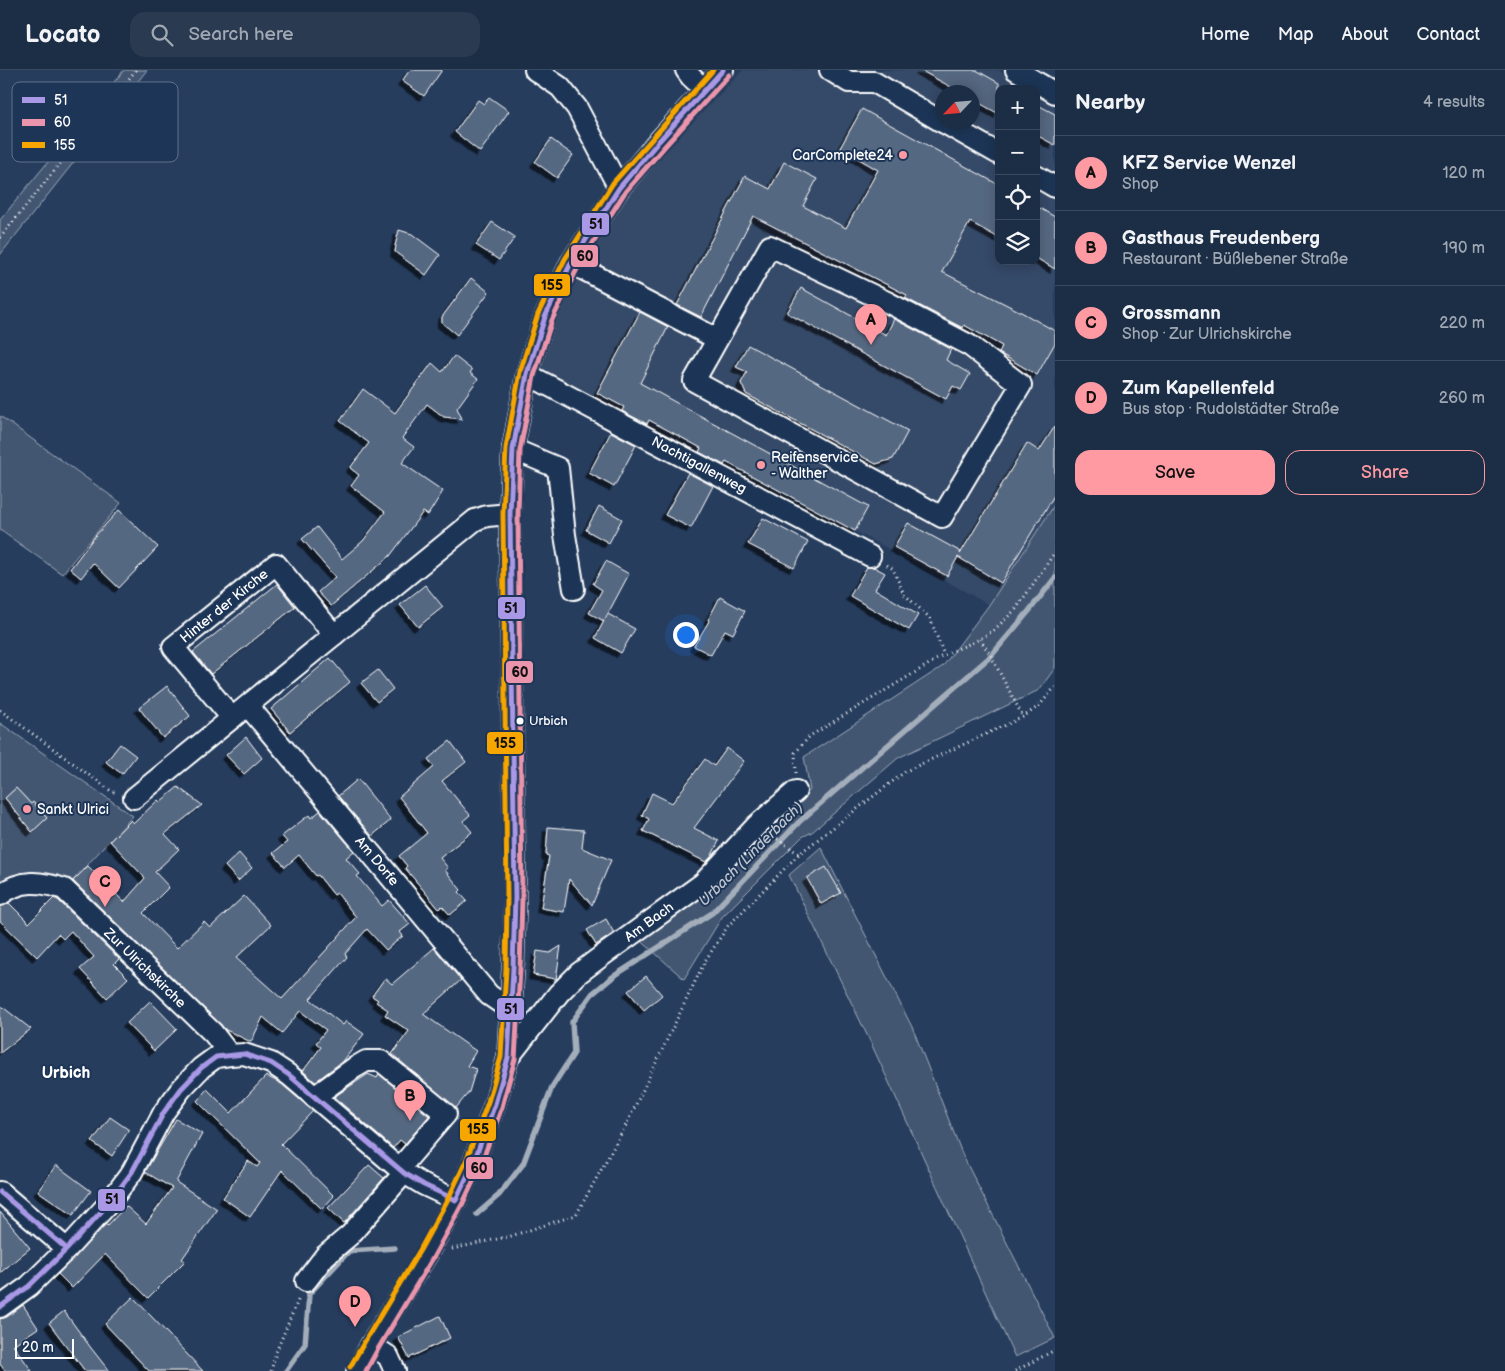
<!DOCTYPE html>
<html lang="en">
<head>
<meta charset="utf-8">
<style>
	body { margin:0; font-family:"Balsamiq Sans",sans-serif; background:#293a51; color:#f1f3f6 }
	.controls { position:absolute; right:15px; top:15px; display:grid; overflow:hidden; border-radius:10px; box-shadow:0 2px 12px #0003 }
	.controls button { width:45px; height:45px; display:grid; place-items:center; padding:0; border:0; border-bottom:1px solid #3a4a5f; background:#1c2e46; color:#f1f3f6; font:25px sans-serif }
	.compass { position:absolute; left:935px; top:15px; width:45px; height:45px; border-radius:50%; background:#1c2e46; box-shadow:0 2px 12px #0003; rotate:244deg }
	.scale { position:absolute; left:15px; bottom:12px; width:59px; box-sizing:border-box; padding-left:5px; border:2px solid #fff; border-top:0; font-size:14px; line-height:18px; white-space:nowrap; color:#fff; -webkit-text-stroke:4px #1d3557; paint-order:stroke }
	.you { position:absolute; left:685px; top:564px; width:18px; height:18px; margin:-12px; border:4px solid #fff; border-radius:50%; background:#1a73e8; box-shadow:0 0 0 8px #1a73e833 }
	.badge { display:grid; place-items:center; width:32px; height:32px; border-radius:50%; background:#ff9aa2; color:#111; font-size:16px; font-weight:700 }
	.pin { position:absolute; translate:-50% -41px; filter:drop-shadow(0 1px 2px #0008) }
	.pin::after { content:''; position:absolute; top:26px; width:18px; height:15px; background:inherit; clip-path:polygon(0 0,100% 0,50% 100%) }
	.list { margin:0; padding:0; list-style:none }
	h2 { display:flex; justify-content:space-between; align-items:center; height:65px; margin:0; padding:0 20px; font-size:21px }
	h2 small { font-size:16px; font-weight:400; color:#a0a8b3 }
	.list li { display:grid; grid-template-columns:32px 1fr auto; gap:15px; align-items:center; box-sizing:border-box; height:75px; padding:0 20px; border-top:1px solid #3a4a5f }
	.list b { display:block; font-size:19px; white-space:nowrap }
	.list p { margin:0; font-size:16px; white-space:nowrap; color:#a0a8b3 }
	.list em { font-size:16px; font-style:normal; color:#a0a8b3 }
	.actions { display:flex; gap:10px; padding:15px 20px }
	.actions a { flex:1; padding:11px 0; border:1px solid #ff9aa2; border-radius:15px; text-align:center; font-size:18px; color:#ff9aa2 }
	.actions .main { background:#ff9aa2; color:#111 }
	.icon { flex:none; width:28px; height:28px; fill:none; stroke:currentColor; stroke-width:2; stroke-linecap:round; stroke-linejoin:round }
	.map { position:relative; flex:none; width:1055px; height:1301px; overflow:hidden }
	header { display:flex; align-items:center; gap:30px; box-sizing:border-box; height:70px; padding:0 25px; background:#1c2e46; border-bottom:1px solid #3a4a5f }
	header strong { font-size:24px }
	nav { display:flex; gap:28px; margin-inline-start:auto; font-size:18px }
	.search { width:350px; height:45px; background:#293a51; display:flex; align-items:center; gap:12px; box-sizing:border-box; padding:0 18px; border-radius:15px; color:#a0a8b3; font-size:19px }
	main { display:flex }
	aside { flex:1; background:#1c2e46 }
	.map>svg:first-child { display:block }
	.built { fill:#344a68; fill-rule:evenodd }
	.green { fill:#425672; stroke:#a0aab8; fill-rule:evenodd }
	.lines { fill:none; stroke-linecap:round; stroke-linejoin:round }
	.stream { stroke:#a4aebb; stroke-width:5.5 }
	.building { fill:#556781; stroke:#fff; filter:url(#shadow) }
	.minor-casing { stroke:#fff; stroke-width:24 }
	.path { stroke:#fff; stroke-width:3; stroke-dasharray:1 4; stroke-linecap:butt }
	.minor { stroke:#1d3557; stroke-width:20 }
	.bus-1-casing { stroke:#1d3557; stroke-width:9 }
	.bus-2-casing { stroke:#1d3557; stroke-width:9 }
	.bus-3-casing { stroke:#1d3557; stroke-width:9 }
	.bus-1 { stroke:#a998e6; stroke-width:5 }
	.bus-2 { stroke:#ea95ab; stroke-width:5 }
	.bus-3 { stroke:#f7a600; stroke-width:5 }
	.poi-dot { fill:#ff9aa2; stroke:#1d3557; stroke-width:2 }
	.bus-dot { fill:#fff; stroke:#1d3557; stroke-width:2 }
	.labels { text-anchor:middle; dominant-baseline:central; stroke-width:4; stroke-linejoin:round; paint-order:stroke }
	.bus-label { font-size:13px; fill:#fff; stroke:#1d3557; text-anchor:start }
	.poi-label { font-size:14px; fill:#fff; stroke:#1d3557; text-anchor:start }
	.street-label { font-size:14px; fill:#fff; stroke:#1d3557 }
	.water-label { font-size:15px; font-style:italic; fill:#bbc2cc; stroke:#1d3557 }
	.quarter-label { font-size:16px; font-weight:bold; fill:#fff; stroke:#1d3557 }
	.key { fill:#1d3557; stroke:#617289; stroke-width:1 }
	.key-label { font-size:14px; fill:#fff }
	.line-badge { stroke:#1d3557; stroke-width:2 }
	.pale-badge-label { font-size:14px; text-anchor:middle; font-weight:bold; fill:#111 }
</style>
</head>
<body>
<header>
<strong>Locato</strong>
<div class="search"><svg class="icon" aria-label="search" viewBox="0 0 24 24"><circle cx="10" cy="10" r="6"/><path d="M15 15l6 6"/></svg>Search here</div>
<nav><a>Home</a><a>Map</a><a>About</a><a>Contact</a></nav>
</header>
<main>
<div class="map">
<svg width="1055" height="1301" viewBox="0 0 1055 1301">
	<defs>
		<filter id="shadow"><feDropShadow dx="-4.5" dy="4.5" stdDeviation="0" flood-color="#0009"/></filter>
	</defs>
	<rect width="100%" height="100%" fill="#263d5e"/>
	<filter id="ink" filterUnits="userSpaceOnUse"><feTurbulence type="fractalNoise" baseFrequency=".02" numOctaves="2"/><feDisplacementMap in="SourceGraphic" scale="10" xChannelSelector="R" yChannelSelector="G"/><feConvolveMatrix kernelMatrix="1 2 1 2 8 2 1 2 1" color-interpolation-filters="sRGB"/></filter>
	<g filter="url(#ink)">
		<path class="built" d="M743 0H998L1030 19H999V191H1036V23L1055 34V434L989 535 887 478 541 299 553 257 569 223 593 178 612 148 635 117 678 68ZM942 22H972V52H942Z"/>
		<g class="green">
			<path d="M124 0H147L0 185V150Z"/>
			<path d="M0 346 121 433 62 504 0 460Z"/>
			<path d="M1055 434V598L1039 620 898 688 812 762 802 767 722 847 684 909 637 867 706 825 810 720 804 687 943 596 989 535Z"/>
			<path d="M0 653 133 746 70 813C53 806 33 799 14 805 9 807 4 811 0 813ZM16 718 31 734 33 732 47 748 32 762 5 728Z"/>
			<path d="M821 777 913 959 963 1086 1055 1268 1015 1287 870 971 789 805Z"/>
		</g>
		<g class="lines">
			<g class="stream">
				<path d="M477 1144 499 1125 523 1094 552 1017 574 983 572 952 592 924 614 906 712 843 799 752 991 586 1029 541 1055 508"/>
				<path d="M286 1301 305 1274 309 1224 349 1181 395 1178"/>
			</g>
		</g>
		<g class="building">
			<path d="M410 0H442L424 26 402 11Z"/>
			<path d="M920 0H976L999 13V44L972 29V22H960Z"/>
			<path d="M489 27 509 41 480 82 455 62 478 30 484 34Z"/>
			<path d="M1036 34 1055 44V75L1036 65Z"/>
			<path d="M862 39 999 115V168L970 152 942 202 1021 242 1055 261V273L1037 305 999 283 1002 276 964 255 963 258 905 228 907 225 753 146 701 247 677 235 745 106 770 119 784 92 817 109 803 136 846 158 878 100 840 78Z"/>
			<path d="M551 69 573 85 557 108 535 92Z"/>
			<path d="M1036 136 1055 147V199L1036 188Z"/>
			<path d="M492 152 515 167 499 190 476 175Z"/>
			<path d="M399 160 412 164 440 185 426 205 395 182 396 176H395Z"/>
			<path d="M471 208 489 222 457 265 442 253V247Z"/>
			<path d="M801 218 886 265 894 249 951 279 946 290 970 304 961 320 953 316 946 329 787 243Z"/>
			<path d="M640 242 668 257 640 313 868 437 855 461 726 392 724 395 699 382 701 378 649 350 647 354 622 341 624 337 597 323Z"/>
			<path d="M748 275 908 361 893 389 876 394 746 324 741 313 747 302 736 297Z"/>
			<path d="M454 286 472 300 470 303 478 309 457 338 462 349 444 347 427 334 402 368 414 377 402 393 443 421 428 445 423 442 390 486 331 536 318 522 335 507 302 469 317 457 342 489 363 471 385 442 351 416 359 405 350 398 369 373 340 351 363 319 395 343 432 293 442 302Z"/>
			<path d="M1055 356V424L1001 513 958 487 947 506 894 477 908 453 961 482 960 484 1027 373 1039 381Z"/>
			<path d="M611 362 636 375 614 417 589 403Z"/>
			<path d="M688 403 713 416 691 458 665 445Z"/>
			<path d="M599 436 622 449 609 473 586 460Z"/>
			<path d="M119 440 158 477 119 518 93 493 81 508 70 499 95 466Z"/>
			<path d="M763 448 808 472 794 498 748 474Z"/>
			<path d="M606 491 629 504 605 549 608 544 635 559 621 583 595 568 604 551 589 543 602 520 593 514Z"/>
			<path d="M867 497H874L885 503 875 519 918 545 909 560 850 526Z"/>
			<path d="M277 514 295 537 211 604 193 582Z"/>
			<path d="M425 515 443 537 418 557 400 535Z"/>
			<path d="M720 527 745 541 733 564 725 560 711 585 694 576 709 551 708 550Z"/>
			<path d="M330 588 350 612 290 662 271 639Z"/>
			<path d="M378 600 393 619 377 632 361 613Z"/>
			<path d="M167 616 190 646 163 668 139 638Z"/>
			<path d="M246 667 262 688 244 704 226 685Z"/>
			<path d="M450 671 466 692 442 711 470 745 463 751 472 762 440 788 448 798 445 800 461 820 459 822 467 831 450 845 442 836 439 839 405 798 407 796 399 786 427 763 399 727 434 697 428 689Z"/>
			<path d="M120 674 136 686 122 704 106 692Z"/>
			<path d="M727 678 744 691 694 758 719 771 711 787 706 792 643 761 649 749 642 745 652 723 672 733 705 689 714 696Z"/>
			<path d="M358 709 391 750 372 766 338 726Z"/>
			<path d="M178 717 202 735 165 764 179 779 155 802 169 817 143 843 177 878 204 852 210 858 244 826 271 855 236 888 282 929 356 847 337 823 334 825 318 805 316 806 299 785 285 797 273 783 287 772 282 766 309 745 311 748 320 741 354 781 346 788 360 804 357 806 382 836 389 830 410 854 400 862 403 866 386 880 367 859 345 884 347 887 310 929 343 955 346 951 364 964 344 990 315 1012 303 1001 321 977 316 973 326 960 300 941 282 963 263 947 251 972 226 960 73 811 88 796 124 832 145 808 110 771 131 750 134 753 158 730 160 732Z"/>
			<path d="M16 718 31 734 33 732 47 748 32 762 5 728Z"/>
			<path d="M548 757 584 760 582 778 611 790 592 835 569 809 564 842 541 838 549 786 546 785Z"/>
			<path d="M239 783 252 798 238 811 225 796Z"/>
			<path d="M826 797 841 823 821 834 807 808Z"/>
			<path d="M54 828 58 830 119 889 114 894 128 908 107 928 80 899 94 887 71 861 63 869 58 864 37 887 0 851V837L9 833 29 853Z"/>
			<path d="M606 849 614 863 596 875 587 860Z"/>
			<path d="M561 876 556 909 533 905 537 881 550 883Z"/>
			<path d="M434 878 461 910 423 944 476 981 467 996 476 999 469 1022 456 1038 392 984 409 961 385 945 388 940 376 932 378 930 372 926 385 908 392 914Z"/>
			<path d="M646 906 662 925 644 940 628 921Z"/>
			<path d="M150 931 177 959 154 981 127 953Z"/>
			<path d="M0 935 31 959 0 983Z"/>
			<path d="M368 1004 377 1008 379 1004 429 1046 405 1074 400 1070 393 1078 334 1027Z"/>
			<path d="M266 1006 282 1014 313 1041 281 1074 334 1126 322 1139 282 1100 250 1147 223 1128 248 1091 257 1097 260 1093 197 1031 207 1019 231 1043Z"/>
			<path d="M110 1047 129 1060 112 1086 92 1072Z"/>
			<path d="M176 1049 202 1064 176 1112 217 1139 182 1189 185 1191 148 1228 105 1184 72 1218 58 1204 106 1154 107 1156 126 1136 146 1154 172 1118 145 1102Z"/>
			<path d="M56 1095 91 1121 73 1145 38 1121Z"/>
			<path d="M369 1095 384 1108 344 1153 328 1138Z"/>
			<path d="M0 1142 30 1178 0 1203Z"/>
			<path d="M133 1227 203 1301H149L105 1254Z"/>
			<path d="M23 1235 38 1258 13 1275 32 1301H5L0 1294V1249L7 1247Z"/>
			<path d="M64 1241 91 1278 109 1301H85L49 1253Z"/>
			<path d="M440 1246 450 1268 409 1288 398 1267Z"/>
		</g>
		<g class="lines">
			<g class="minor-casing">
				<g id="minor">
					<path d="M535 0 560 17 577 38 619 118"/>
					<path d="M686 0 691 7 705 20"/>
					<path d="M830 0 849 12H874L942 52"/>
					<path d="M1016 0 1055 23"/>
					<path d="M943 52 999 84"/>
					<path d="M1036 106 1055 117"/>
					<path d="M770 176 887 232 969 275 1021 315 942 447 694 311Z"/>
					<path d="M571 193 717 269"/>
					<path d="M527 304 870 486"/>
					<path d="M513 379 558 398 565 465 574 519"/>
					<path d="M248 636 489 925 511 940"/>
					<path d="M232 648 173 577 276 494 334 565"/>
					<path d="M134 728 475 450 487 446 510 444"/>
					<path d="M0 825C21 809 40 811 64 819L213 963 230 985"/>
					<path d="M508 988 559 923 579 903 599 888 703 813 757 755 796 721"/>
					<path d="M314 1027 354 998 366 991H381L446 1044 399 1099"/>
					<path d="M0 1122 67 1179"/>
					<path d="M306 1211 325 1186 350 1165 404 1103"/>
					<path d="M0 1237 29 1216 67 1179 109 1133 132 1102 164 1042 181 1019 201 998 216 987 230 985 244 984 271 993 289 1005 404 1103 424 1115 456 1130"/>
					<path d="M371 1275 388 1286 395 1301"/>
					<path d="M357 1301 371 1275 427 1184 456 1130 473 1094 495 1034 508 988 513 899 515 828 510 444 513 379 527 304 545 247 571 193 619 118 659 71 723 0"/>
				</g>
			</g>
			<g class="path">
				<path d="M0 168 136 0"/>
				<path d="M887 495 893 499 904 524 930 548 944 585"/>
				<path d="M980 569 991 586 1023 647"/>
				<path d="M0 640 111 721 117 723"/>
				<path d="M796 703 795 683 810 666 944 585 980 569 994 560 1016 539 1055 482"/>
				<path d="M773 766 799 784"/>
				<path d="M452 1179 511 1166 576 1145 626 1055 705 891 728 856 799 784 906 701 1023 647 1039 636 1055 617"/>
				<path d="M271 1301 276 1282 299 1228"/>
				<path d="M1015 1301 1055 1280"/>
			</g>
			<use href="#minor" class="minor"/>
			<g class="bus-1-casing">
				<g id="bus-1">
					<path d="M0 1122 67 1179"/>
					<path d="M456 1130 473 1094 495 1034 508 988 513 899 515 828 510 444 513 379 527 304 545 247 571 193 619 118 659 71 723 0"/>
					<path d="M0 1237 29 1216 67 1179 109 1133 132 1102 164 1042 181 1019 201 998 216 987 244 984 271 993 289 1005 404 1103 424 1115 456 1130"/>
				</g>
			</g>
			<g class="bus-2-casing">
				<path id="bus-2" d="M366 1301 378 1279 433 1188 463 1133 480 1097 502 1037 515 989 520 899 522 828 518 444 520 380 534 306 552 250 578 197 625 122 665 76 729 5"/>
			</g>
			<g class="bus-3-casing">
				<path id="bus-3" d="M350 1297 365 1271 420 1180 449 1127 466 1091 488 1032 501 987 506 899 507 828 503 444 506 378 520 302 538 244 565 189 613 113 713 0"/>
			</g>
			<use href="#bus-1" class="bus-1"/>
			<use href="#bus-2" class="bus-2"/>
			<use href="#bus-3" class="bus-3"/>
		</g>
	</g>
	<g class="poi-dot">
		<circle cx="903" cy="85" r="5"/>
		<circle cx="761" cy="395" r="5"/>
		<circle cx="27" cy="739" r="5"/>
	</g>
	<circle class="bus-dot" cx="520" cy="651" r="4.5"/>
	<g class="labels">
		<g class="bus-label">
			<text x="529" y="651">Urbich</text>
		</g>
		<g class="poi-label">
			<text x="893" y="85" text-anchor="end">CarComplete24</text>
			<text x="771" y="387">Reifenservice<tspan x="771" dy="16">- Walther</tspan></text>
			<text x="37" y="739">Sankt Ulrici</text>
		</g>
		<g class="street-label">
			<text transform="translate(699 395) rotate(28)">Nachtigallenweg</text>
			<text transform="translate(224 536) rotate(-39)">Hinter der Kirche</text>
			<text transform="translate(377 791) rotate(50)">Am Dorfe</text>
			<text transform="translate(649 852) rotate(-36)">Am Bach</text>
			<text transform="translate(145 898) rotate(44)">Zur Ulrichskirche</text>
		</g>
		<g class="water-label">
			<text transform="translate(751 784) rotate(-45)">Urbach (Linderbach)</text>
		</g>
		<g class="quarter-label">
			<text x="66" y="1003">Urbich</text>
		</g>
	</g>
	<rect x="12" y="12" width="166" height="80" rx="8" class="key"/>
	<rect x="22" y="27" width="23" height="6" fill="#a998e6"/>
	<rect x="22" y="49" width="23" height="7" fill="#ea95ab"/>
	<rect x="22" y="72" width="23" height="6" fill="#f7a600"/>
	<g class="key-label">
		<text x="54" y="35">51</text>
		<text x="54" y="57">60</text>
		<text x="54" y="80">155</text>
	</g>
	<g class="line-badge">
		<rect x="581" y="142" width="29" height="24" rx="5" fill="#a998e6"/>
		<rect x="570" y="174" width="29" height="24" rx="5" fill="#ea95ab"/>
		<rect x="533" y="203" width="38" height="24" rx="5" fill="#f7a600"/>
		<rect x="497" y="526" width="29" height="24" rx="5" fill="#a998e6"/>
		<rect x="505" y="590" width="29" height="24" rx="5" fill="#ea95ab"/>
		<rect x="486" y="661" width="38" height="24" rx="5" fill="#f7a600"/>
		<rect x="496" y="927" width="29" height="24" rx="5" fill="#a998e6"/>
		<rect x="459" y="1048" width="38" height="24" rx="5" fill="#f7a600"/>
		<rect x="465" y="1086" width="29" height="24" rx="5" fill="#ea95ab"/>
		<rect x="97" y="1118" width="29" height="24" rx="5" fill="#a998e6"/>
	</g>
	<g class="pale-badge-label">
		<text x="596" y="159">51</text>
		<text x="585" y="191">60</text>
		<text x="552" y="220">155</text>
		<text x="511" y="543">51</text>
		<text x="520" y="607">60</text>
		<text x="505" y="678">155</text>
		<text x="511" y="944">51</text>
		<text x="478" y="1064">155</text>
		<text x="479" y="1103">60</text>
		<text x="112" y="1134">51</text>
	</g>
</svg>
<div class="controls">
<button>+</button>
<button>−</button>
<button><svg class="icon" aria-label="locate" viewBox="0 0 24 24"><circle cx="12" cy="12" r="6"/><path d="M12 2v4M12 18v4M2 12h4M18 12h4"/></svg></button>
<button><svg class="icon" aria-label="layers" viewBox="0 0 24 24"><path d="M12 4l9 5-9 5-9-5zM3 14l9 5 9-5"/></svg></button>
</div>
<svg class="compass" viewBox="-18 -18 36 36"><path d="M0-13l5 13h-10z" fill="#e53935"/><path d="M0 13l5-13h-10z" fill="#a0a8b3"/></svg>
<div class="scale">20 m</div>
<div class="you"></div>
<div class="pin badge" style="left:871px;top:275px">A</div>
<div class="pin badge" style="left:410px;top:1051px">B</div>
<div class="pin badge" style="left:105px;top:837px">C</div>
<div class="pin badge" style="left:355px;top:1257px">D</div>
</div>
<aside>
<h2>Nearby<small>4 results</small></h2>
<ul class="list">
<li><span class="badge">A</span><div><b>KFZ Service Wenzel</b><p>Shop</p></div><em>120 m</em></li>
<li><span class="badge">B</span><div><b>Gasthaus Freudenberg</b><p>Restaurant · Büßlebener Straße</p></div><em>190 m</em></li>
<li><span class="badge">C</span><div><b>Grossmann</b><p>Shop · Zur Ulrichskirche</p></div><em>220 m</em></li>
<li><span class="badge">D</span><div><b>Zum Kapellenfeld</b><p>Bus stop · Rudolstädter Straße</p></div><em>260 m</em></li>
</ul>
<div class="actions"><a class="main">Save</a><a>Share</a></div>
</aside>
</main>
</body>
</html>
